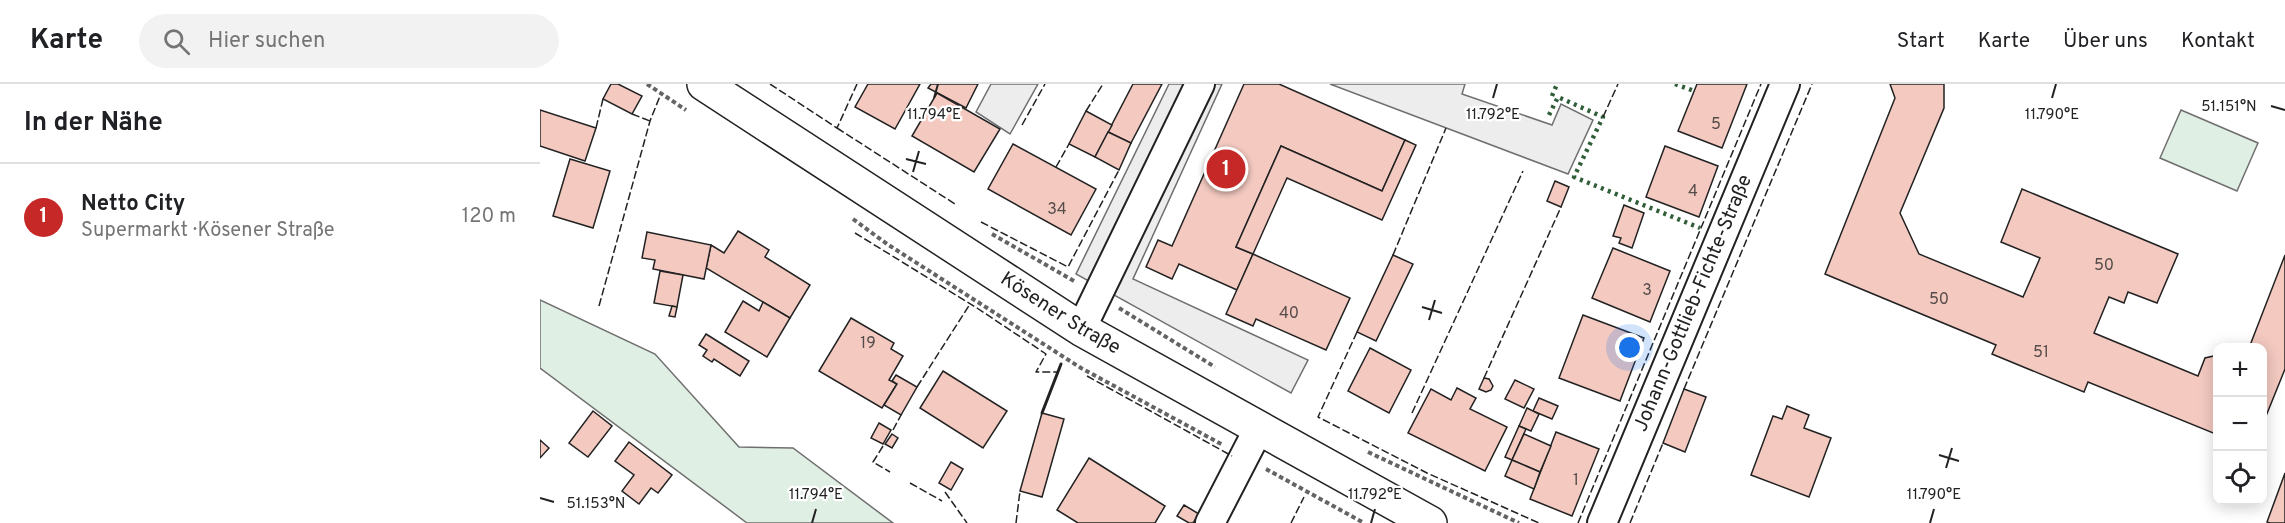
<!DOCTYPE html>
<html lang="de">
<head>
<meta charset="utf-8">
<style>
	body { margin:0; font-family:Overpass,sans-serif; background:#f2f2f2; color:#202124 }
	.controls { position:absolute; right:18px; bottom:18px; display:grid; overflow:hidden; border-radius:12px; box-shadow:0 3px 15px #0003 }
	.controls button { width:54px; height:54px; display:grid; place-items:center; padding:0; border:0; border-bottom:2px solid #e0e0e0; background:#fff; color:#202124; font:30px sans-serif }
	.you { position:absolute; left:1090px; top:264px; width:21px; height:21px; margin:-15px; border:4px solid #fff; border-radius:50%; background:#1a73e8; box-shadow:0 0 0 9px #1a73e833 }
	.badge { display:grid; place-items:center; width:39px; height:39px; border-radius:50%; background:#c62828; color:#fff; font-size:20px; font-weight:700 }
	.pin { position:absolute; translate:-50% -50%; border:3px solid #fff; box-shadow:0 2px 6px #0006 }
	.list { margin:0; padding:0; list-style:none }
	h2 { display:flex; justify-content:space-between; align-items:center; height:78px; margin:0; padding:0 24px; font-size:26px }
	h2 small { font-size:20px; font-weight:400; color:#757577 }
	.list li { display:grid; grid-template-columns:39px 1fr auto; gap:18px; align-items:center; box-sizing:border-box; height:108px; padding:0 24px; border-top:2px solid #e0e0e0 }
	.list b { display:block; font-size:22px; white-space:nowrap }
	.list p { margin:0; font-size:20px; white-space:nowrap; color:#757577 }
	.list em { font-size:20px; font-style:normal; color:#757577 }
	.icon { flex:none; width:33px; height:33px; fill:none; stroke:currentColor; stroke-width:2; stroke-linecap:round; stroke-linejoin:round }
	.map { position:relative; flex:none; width:1745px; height:439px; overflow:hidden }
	header { display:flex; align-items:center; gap:36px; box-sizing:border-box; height:84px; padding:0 30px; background:#fff; border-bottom:2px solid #e0e0e0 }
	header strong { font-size:28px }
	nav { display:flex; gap:33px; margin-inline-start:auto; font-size:21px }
	.search { width:420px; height:54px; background:#f2f2f2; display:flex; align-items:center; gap:15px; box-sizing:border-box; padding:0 21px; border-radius:33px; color:#757577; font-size:22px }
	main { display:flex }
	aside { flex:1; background:#fff }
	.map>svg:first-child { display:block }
	.green { fill:#e0efe3; stroke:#6f6f6f; stroke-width:1.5 }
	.parking { fill:#ededed; stroke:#6f6f6f; stroke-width:1.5 }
	.building { fill:#f3c9c0; stroke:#222; stroke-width:1.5 }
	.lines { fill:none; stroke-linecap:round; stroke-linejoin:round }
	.minor-casing { stroke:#222; stroke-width:32 }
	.major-casing { stroke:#222; stroke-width:36 }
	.path { stroke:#646464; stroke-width:4; stroke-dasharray:4.5 3; stroke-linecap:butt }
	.minor { stroke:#fff; stroke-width:28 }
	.major { stroke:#fff; stroke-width:33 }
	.hedge { stroke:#2f5e38; stroke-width:4.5; stroke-dasharray:3 4.5; stroke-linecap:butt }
	.fence { stroke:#222; stroke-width:1.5; stroke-dasharray:8 3; stroke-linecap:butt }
	.wall { stroke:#222; stroke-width:3 }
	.ticks { fill:none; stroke:#222; stroke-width:2 }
	.labels { text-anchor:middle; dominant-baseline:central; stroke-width:4.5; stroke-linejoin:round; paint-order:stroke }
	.number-label { font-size:16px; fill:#564c4a }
	.street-label { font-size:20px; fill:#222; stroke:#fff }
	.ticks-label { font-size:15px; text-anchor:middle; fill:#222; stroke:#fff; stroke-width:4.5; stroke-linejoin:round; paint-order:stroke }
</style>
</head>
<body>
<header>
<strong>Karte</strong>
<div class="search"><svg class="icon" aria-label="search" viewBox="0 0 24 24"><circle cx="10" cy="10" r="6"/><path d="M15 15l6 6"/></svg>Hier suchen</div>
<nav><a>Start</a><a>Karte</a><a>Über uns</a><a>Kontakt</a></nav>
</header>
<main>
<aside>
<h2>In der Nähe<small></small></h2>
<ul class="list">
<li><span class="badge">1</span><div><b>Netto City</b><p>Supermarkt · Kösener Straße</p></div><em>120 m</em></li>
</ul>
</aside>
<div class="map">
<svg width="1745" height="439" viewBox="0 0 1745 439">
	<rect width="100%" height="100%" fill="#fff"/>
	<g class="green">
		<path d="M1641 26 1718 59 1697 107 1620 74Z"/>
		<path d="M0 216 115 270 199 363 253 364 353 439H207L0 284Z"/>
	</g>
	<g class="parking">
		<path d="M451 0H498L470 50 436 28Z"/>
		<path d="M629 0H682L593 195 768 276 751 309 536 190Z"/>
		<path d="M790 0H925L922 10 1012 41 1021 20 1053 36 1028 90Z"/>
	</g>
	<g class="building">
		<path d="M71 0H78L102 12 92 30 63 15Z"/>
		<path d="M328 0H380L355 45 315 23Z"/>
		<path d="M391 0H438L426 24 388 4Z"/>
		<path d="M593 0H622L591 59 568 48Z"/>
		<path d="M704 0H739L865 56 842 107 741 62 696 163 713 170 697 206 639 180 632 195 606 183 618 156 632 162Z"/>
		<path d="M1157 0H1207L1182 64 1138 47Z"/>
		<path d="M1350 0H1404V24L1360 129 1379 170 1483 213 1500 174 1461 158 1482 105 1638 170 1617 219 1588 208 1584 219 1569 213 1554 249 1658 292 1665 274 1678 271V351L1548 298 1544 308 1452 270 1456 261 1285 190 1355 14Z"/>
		<path d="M397 9 460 45 434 88 372 52Z"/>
		<path d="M0 26 56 44 45 77 0 62Z"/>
		<path d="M546 27 572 41 555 73 529 60Z"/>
		<path d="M568 48 591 59 579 86 555 73Z"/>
		<path d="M865 56 876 61 842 136 747 94 713 170 696 163 741 62 842 107Z"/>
		<path d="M473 60 556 105 531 151 448 105Z"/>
		<path d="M1125 62 1178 82 1159 133 1106 113Z"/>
		<path d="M30 75 70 87 53 144 13 132Z"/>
		<path d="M1015 97 1029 103 1021 123 1007 117Z"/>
		<path d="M1084 121 1104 129 1092 164 1079 159 1081 154 1073 152Z"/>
		<path d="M198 147 229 166 225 173 270 201 250 234 166 184 171 161 184 169Z"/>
		<path d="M107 148 171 161 164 195 113 185 115 176 102 174Z"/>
		<path d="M1073 164 1130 187 1110 238 1052 214Z"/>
		<path d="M713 170 810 214 786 266 716 235 713 242 686 230Z"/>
		<path d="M853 171 873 180 836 257 817 248Z"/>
		<path d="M1745 171V285L1722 342V264H1709Z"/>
		<path d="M120 187 143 191 137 223 114 219Z"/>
		<path d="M203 217 219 227 223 218 250 234 227 273 185 248Z"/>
		<path d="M132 222 137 223 135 233 129 232Z"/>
		<path d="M1043 231 1104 254 1080 317 1019 294Z"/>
		<path d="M311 234 354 259 351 265 363 272 349 296 357 300 342 324 279 287Z"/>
		<path d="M166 250 209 277 200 292 174 275 172 278 163 272 167 266 159 261Z"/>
		<path d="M830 264 871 286 849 329 808 307Z"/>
		<path d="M403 287 467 327 443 364 380 324Z"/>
		<path d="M356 291 377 303 361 331 344 321 357 300 352 297Z"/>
		<path d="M944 294 949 295 953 302 951 306 946 308 939 305Z"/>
		<path d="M975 296 994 305 984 324 965 315Z"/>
		<path d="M917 304 936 314 930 325 967 343 945 387 868 349 891 305 911 316Z"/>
		<path d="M1144 305 1166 313 1145 368 1123 359Z"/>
		<path d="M999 314 1018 322 1012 335 993 327Z"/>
		<path d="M1247 322 1269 331 1264 344 1291 354 1269 413 1211 391 1233 332 1242 335Z"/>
		<path d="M987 324 999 330 991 347 979 342Z"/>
		<path d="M53 327 72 342 48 373 29 359Z"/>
		<path d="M502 329 524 335 502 413 480 407Z"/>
		<path d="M339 339 351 346 343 360 331 354Z"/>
		<path d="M979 342 986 345 972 376 965 373Z"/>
		<path d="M1016 348 1059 365 1032 432 990 415Z"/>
		<path d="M352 350 358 354 352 364 345 360Z"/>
		<path d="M984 350 1011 362 1000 388 972 376Z"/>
		<path d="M0 356 9 364 0 374Z"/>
		<path d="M89 358 132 391 118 409 111 404 99 420 82 407 94 391 75 377Z"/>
		<path d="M549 374 625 422 615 439H538L517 426Z"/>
		<path d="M972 376 1000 388 994 405 965 392Z"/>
		<path d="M411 378 423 385 411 406 399 399Z"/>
		<path d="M1745 389V439H1730L1727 438Z"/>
		<path d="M644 421 659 430 653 439H649L637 432Z"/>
	</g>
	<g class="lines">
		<g class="minor-casing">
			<g id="minor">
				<path d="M541 245 660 0"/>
				<path d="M670 439 719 344"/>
				<path id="s1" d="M1062 439 1245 0"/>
			</g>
		</g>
		<g class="major-casing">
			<g id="major">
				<path id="s2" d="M164 0 541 245 890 439"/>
			</g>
		</g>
		<g class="path">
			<path d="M107 0 146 26"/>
			<path d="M313 135 347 160 541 284 683 361"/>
			<path d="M452 150 534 197"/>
			<path d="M579 224 675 283"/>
			<path d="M828 368 979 439"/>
			<path d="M726 385 824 439"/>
		</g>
		<use href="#minor" class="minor"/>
		<use href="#major" class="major"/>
		<g class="hedge">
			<path d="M1135 0 1154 7"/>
			<path d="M1012 12 1017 0"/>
			<path d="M1009 31 1018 13 1063 33 1034 93 1160 144"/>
		</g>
		<g class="fence">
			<path d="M230 0 297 44 317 0"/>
			<path d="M546 27 563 0"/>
			<path d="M92 30 110 37"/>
			<path d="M1063 33 1078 0"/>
			<path d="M482 41 505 0"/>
			<path d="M56 44 63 15"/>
			<path d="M297 44 415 120"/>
			<path d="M516 83 529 60"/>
			<path d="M441 138 528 183 579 86"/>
			<path d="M315 149 437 224 506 270 496 288H518"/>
			<path d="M853 171 906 44"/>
			<path d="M59 222 110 37 120 12"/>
			<path d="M817 248 778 333 887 389 999 439"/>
			<path d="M547 292 692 372"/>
			<path d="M944 294 1021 123"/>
			<path d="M377 303 430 220"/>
			<path d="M1144 305 1272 0"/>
			<path d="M872 329 983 87"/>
			<path d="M353 346 361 331"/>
			<path d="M343 362 333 378 350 388"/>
			<path d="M370 399 402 417"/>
			<path d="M405 408 427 439"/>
			<path d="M476 439 480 407"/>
			<path d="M751 439 764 413"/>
			<path d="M1038 439 1221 0"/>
			<path d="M1090 439 1123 359"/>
		</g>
		<path class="wall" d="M502 329 521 280"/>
	</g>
	<path class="ticks" d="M394 14 398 0M953 14 957 0M1512 14 1516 0M1731 22 1745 26M366 75 386 80M373 88 379 67M882 223 902 229M889 236 895 216M1399 371 1419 377M1406 384 1412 364M0 414 14 418M272 439 276 425M831 439 835 425M1390 439 1394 425"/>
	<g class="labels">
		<g class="number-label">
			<text x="1176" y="41">5</text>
			<text x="1153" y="108">4</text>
			<text x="517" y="126">34</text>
			<text x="1564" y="182">50</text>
			<text x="1107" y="207">3</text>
			<text x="1399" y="216">50</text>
			<text x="749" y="230">40</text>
			<text x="328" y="260">19</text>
			<text x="1501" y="269">51</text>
			<text x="1036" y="397">1</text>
		</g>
		<g class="street-label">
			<text stroke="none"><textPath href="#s1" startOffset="238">Johann-Gottlieb-Fichte-Straße</textPath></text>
			<text stroke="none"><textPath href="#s2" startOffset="424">Kösener Straße</textPath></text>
		</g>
	</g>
	<g class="ticks-label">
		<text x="1689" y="27">51.151°N</text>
		<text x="394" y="35">11.794°E</text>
		<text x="953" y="35">11.792°E</text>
		<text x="1512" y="35">11.790°E</text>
		<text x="276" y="415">11.794°E</text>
		<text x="835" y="415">11.792°E</text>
		<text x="1394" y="415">11.790°E</text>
		<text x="56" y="424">51.153°N</text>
	</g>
</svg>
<div class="controls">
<button>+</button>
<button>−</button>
<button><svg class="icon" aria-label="locate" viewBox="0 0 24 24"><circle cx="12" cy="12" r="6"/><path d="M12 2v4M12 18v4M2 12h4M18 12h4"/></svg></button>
</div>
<div class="you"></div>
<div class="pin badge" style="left:686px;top:85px">1</div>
</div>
</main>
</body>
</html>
